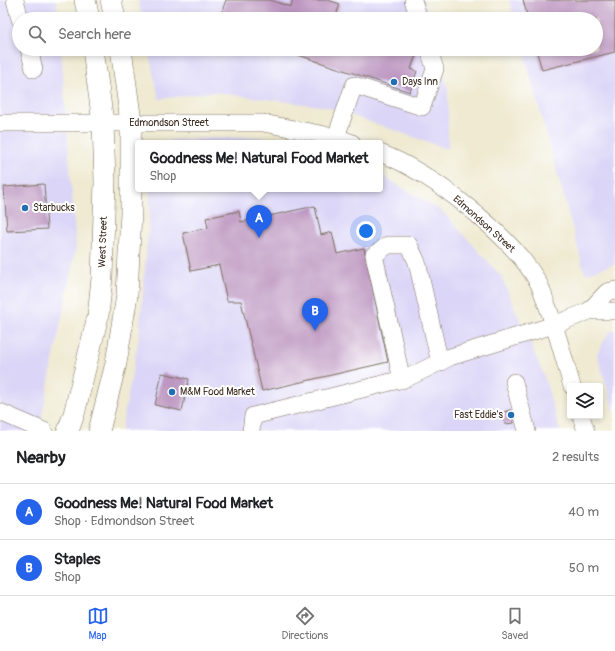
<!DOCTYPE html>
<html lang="en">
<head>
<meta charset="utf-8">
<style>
	body { margin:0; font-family:Pangolin,sans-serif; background:#f6f6f6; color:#202124 }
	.controls { position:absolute; right:12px; bottom:12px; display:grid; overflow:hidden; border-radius:4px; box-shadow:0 2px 6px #0003 }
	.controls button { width:36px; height:36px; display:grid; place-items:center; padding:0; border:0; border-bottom:1px solid #e0e0e0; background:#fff; color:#202124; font:20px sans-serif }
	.you { position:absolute; left:366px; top:231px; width:14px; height:14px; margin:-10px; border:3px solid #fff; border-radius:50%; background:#1a73e8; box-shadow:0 0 0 6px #1a73e833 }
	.badge { display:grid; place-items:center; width:26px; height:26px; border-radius:50%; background:#2563eb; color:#fff; font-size:13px; font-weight:700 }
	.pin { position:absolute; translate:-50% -33px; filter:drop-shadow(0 1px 2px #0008) }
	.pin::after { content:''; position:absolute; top:21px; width:14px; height:12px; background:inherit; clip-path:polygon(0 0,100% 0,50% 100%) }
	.popup { position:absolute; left:135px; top:140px; width:248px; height:52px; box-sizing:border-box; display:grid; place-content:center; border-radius:4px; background:#fff; filter:drop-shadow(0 1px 3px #0005); font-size:13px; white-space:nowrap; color:#757577 }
	.popup b { font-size:15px; color:#202124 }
	.popup::after { content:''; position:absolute; left:50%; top:100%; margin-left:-8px; border:8px solid transparent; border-top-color:#fff }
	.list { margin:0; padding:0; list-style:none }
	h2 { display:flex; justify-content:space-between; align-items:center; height:52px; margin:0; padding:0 16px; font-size:17px }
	h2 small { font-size:13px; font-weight:400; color:#757577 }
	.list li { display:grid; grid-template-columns:26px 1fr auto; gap:12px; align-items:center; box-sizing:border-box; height:56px; padding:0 16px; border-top:1px solid #e0e0e0 }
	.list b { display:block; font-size:15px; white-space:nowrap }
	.list p { margin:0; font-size:13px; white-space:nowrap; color:#757577 }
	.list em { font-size:13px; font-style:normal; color:#757577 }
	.icon { flex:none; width:22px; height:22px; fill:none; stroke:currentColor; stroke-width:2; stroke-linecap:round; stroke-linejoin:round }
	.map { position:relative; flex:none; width:615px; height:431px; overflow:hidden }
	.search { position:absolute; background:#fff; box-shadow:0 2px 6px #0003; left:12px; right:12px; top:12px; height:44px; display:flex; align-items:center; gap:10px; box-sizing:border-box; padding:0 14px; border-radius:22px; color:#757577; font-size:15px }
	.sheet { height:164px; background:#fff }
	nav { display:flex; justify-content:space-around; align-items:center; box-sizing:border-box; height:56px; border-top:1px solid #e0e0e0; background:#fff; font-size:11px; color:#757577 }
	nav a { display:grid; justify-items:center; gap:2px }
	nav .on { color:#2563eb }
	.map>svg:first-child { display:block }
	.built { fill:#dbd6f7 }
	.building { fill:#bd97c1 }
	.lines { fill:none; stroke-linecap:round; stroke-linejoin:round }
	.minor-casing { stroke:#7a6d5d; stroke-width:18 }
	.major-casing { stroke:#7a6d5d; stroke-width:22 }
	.minor { stroke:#fff; stroke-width:17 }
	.major { stroke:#fff; stroke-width:21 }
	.poi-dot { fill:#1f6fb2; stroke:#fff; stroke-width:1.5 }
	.labels { text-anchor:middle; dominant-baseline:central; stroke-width:4; stroke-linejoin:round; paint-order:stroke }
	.poi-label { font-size:10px; fill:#3b2a1e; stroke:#fff; text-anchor:start }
	.street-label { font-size:10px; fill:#3b2a1e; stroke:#fff }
</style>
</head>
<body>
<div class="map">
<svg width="615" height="431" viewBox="0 0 615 431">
	<rect width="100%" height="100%" fill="#fff"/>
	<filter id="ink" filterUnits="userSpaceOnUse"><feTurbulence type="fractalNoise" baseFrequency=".025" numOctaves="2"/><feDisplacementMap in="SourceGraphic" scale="8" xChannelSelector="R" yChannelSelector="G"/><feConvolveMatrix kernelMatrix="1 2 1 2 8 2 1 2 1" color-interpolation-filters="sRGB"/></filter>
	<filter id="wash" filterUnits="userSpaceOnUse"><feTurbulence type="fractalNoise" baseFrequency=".012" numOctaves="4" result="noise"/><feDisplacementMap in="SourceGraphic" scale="16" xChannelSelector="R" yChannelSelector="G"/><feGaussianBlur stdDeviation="0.9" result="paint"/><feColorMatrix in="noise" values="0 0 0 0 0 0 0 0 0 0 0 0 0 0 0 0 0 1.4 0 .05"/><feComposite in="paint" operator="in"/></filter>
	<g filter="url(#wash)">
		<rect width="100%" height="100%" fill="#efead1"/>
		<g class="built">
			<path d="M0 0H56L57 5 58 19H19V49H61L76 247 39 431H0Z"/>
			<path d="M138 0H424L429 19H142Z"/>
			<path d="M509 0H615V264L585 274 523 49H596V19H515Z"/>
			<path d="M148 49H437L448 89V149L327 107 212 92 159 99Z"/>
			<path d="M258 137 288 143H168L172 140Z"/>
			<path d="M380 174 444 213 501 276 544 376 560 431H121L139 337 150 209V189H380Z"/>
			<path d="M615 330V414L597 354 609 332Z"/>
		</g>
		<g id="blocks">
			<g class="building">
				<path d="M226 0H270L291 7 293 0H328L340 4 335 19H219Z"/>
				<path d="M523 0H615V52L542 70 536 49H596V19H528Z"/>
				<path d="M286 49H408L417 52 411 69 417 71 410 92 286 51Z"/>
				<path d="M44 184 47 229 7 231 4 187Z"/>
				<path d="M315 206 321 235 332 232 337 254 364 248 388 362 262 391 241 301H227L219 265 191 271 183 233 208 228 206 218 239 211 241 222Z"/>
				<path d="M162 373 189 379 182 411 155 405Z"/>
				<path d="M511 410 514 423 505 424 501 413Z"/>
			</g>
		</g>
	</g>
	<g filter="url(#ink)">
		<use href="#blocks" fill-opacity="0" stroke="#7a6d5d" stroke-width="1"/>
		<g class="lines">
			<g class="minor-casing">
				<g id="minor">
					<path d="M15 0 20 19"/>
					<path d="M413 0 419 19"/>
					<path d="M29 49 34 69"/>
					<path d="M0 123H263L336 137 352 143"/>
					<path d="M336 137 354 85 422 107 435 69 429 49"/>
					<path d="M380 153C431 172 511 235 538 282 542 289 544 298 547 305 557 331 564 359 572 386"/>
					<path d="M589 311 607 292 615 290"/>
					<path d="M402 380 374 255 388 245H409L417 262 440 363"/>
					<path d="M514 382 527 431"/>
					<path d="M0 412 44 431"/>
					<path d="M581 416 586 431"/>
					<path d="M251 431 253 416 407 378 450 357 554 325 589 311H615"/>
				</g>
			</g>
			<g class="major-casing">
				<g id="major">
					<path d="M85 0 89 19"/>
					<path d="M111 0 115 19"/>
					<path d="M68 431 74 414 98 316 102 278 105 181 103 123 93 49"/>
					<path d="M99 431 116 363 127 295 131 212V122L121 49"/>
				</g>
			</g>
			<use href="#minor" class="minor"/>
			<use href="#major" class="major"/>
		</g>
	</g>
	<g class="poi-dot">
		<circle cx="394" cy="82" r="4"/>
		<circle cx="25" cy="208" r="4"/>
		<circle cx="172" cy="392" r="4"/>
		<circle cx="511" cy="415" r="4"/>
	</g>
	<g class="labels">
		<g class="poi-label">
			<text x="402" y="82">Days Inn</text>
			<text x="33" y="208">Starbucks</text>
			<text x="180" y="392">M&amp;M Food Market</text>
			<text x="503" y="415" text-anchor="end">Fast Eddie's</text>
		</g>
		<g class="street-label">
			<text x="169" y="123">Edmondson Street</text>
			<text transform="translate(484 224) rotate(42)">Edmondson Street</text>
			<text transform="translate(103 242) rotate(-88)">West Street</text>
		</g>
	</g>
</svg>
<div class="controls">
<button><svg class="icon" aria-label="layers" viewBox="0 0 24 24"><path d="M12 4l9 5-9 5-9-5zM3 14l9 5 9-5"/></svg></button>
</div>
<div class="you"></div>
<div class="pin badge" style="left:259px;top:238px">A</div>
<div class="popup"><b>Goodness Me! Natural Food Market</b>Shop</div>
<div class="pin badge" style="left:315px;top:331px">B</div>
<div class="search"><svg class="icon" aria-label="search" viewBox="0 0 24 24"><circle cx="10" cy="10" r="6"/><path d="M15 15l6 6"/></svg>Search here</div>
</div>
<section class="sheet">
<h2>Nearby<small>2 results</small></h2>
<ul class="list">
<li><span class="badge">A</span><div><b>Goodness Me! Natural Food Market</b><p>Shop · Edmondson Street</p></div><em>40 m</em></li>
<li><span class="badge">B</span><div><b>Staples</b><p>Shop</p></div><em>50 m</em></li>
</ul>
</section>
<nav>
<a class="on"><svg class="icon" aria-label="map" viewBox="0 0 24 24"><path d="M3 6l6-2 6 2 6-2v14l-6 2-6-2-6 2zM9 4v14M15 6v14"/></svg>Map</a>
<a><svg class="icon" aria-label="directions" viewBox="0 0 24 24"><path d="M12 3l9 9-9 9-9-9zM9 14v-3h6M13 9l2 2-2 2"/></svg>Directions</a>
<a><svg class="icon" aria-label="saved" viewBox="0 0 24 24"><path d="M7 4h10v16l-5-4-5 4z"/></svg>Saved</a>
</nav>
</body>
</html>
